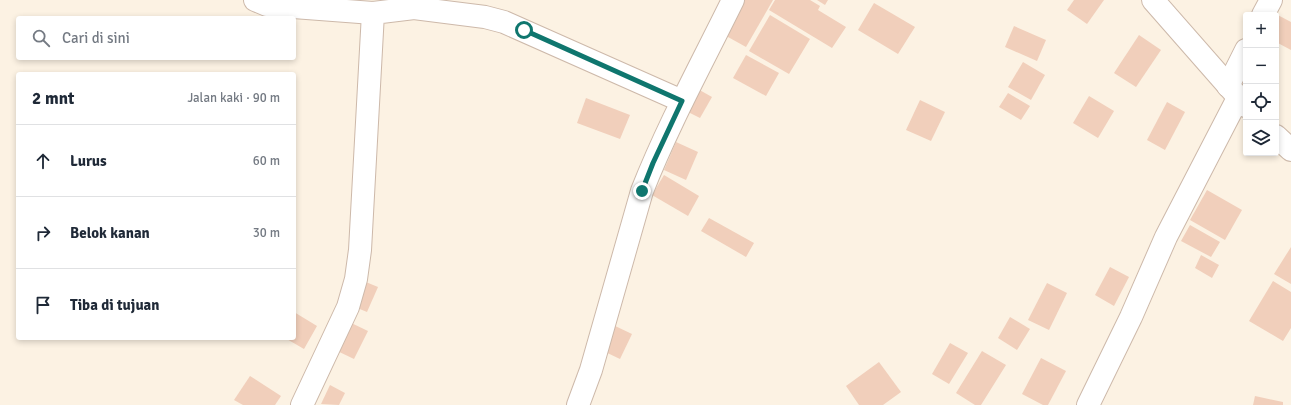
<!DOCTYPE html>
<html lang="id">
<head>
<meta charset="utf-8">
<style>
	body { margin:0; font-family:Signika,sans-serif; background:#f2f2f3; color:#1f2937 }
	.controls { position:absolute; right:12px; top:12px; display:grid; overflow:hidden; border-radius:4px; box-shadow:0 2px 6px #0003 }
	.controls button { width:36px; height:36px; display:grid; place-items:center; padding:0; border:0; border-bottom:1px solid #e0e1e3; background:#fff; color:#1f2937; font:20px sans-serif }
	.stop { position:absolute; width:12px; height:12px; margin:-9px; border:3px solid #0f766e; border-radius:50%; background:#fff }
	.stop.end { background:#0f766e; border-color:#fff; box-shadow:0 1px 4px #0008 }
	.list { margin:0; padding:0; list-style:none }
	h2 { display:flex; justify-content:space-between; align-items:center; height:52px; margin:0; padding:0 16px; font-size:17px }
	h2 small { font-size:13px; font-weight:400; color:#747a83 }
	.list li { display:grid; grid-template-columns:26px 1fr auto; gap:12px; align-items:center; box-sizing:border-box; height:72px; padding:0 16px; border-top:1px solid #e0e1e3 }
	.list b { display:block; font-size:15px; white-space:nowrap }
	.list em { font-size:13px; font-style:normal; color:#747a83 }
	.icon { flex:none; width:22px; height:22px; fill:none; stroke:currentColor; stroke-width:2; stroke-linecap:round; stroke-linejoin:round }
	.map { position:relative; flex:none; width:1291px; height:405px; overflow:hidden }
	.search { position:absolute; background:#fff; box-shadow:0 2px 6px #0003; left:16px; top:16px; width:280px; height:44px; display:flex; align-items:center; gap:10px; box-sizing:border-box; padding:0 14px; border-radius:4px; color:#747a83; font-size:15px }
	.panel { position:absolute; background:#fff; box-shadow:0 2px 6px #0003; left:16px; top:72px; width:280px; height:268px; border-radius:4px }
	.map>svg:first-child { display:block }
	.building { fill:#f1cfbb }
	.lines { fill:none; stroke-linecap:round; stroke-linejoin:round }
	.minor-casing { stroke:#cdb9aa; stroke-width:24 }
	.minor { stroke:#fff; stroke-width:22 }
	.route { stroke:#0f766e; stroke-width:5 }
</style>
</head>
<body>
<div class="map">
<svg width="1291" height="405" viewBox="0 0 1291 405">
	<rect width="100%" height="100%" fill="#fcf2e3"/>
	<g class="building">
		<path d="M737 0H773L746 47 719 32Z"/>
		<path d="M775 0H810L820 6 818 10 846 27 832 48 769 10Z"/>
		<path d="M817 0H828L825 5Z"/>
		<path d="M1074 0H1104L1087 24 1067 10Z"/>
		<path d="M874 3 915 27 898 54 858 30Z"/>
		<path d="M1272 12 1291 22V50L1276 42V15H1271Z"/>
		<path d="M770 15 810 39 789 74 749 51Z"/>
		<path d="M1014 26 1046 40 1037 61 1005 47Z"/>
		<path d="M1139 35 1161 50 1136 87 1114 73Z"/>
		<path d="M746 55 779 73 766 96 733 78Z"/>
		<path d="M1023 62 1045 75 1031 100 1008 87Z"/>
		<path d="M696 88 712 97 700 118 684 110Z"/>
		<path d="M1008 93 1030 106 1021 120 999 107Z"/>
		<path d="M1089 96 1114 111 1098 138 1073 123Z"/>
		<path d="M586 98 630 115 620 139 577 123Z"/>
		<path d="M920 100 945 112 931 141 906 130Z"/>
		<path d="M1167 102 1185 112 1165 150 1147 140Z"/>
		<path d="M676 142 698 152 686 180 664 170Z"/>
		<path d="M664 175 699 196 688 216 652 195Z"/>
		<path d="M1207 190 1242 210 1225 240 1190 220Z"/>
		<path d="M709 218 754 243 746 257 701 231Z"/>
		<path d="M1190 225 1220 242 1211 257 1181 241Z"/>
		<path d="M1291 247V284L1274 274Z"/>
		<path d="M1201 255 1219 265 1212 278 1195 268Z"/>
		<path d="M1110 267 1129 277 1114 306 1095 295Z"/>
		<path d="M361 280 378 287 367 312 350 305Z"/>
		<path d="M1273 281 1291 292V328L1283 341 1249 321Z"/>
		<path d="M1047 283 1067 293 1049 330 1028 320Z"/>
		<path d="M294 312 317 326 304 349 285 338H294Z"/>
		<path d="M1010 317 1030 329 1017 350 998 338Z"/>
		<path d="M345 320 368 331 354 359 331 348Z"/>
		<path d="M611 324 632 334 620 359 599 349Z"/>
		<path d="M950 343 968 353 949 384 932 374Z"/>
		<path d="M982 351 1006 365 981 405H975L956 393Z"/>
		<path d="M1041 358 1066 371 1048 405H1043L1022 394Z"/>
		<path d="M879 362 901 392 883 405H859L846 386Z"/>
		<path d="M250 376 281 396 275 405H243L234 400Z"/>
		<path d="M330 385 345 393 339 405 321 404Z"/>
		<path d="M1255 396 1283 402V405H1253Z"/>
	</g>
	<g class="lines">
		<g class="minor-casing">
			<g id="minor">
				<path d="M255 0 267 5 373 13"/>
				<path d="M1153 0 1246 106"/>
				<path d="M1263 15 1271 0"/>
				<path d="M1228 86 1246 50"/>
				<path d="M1276 136 1291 150"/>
				<path d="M302 405 348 307 356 279 360 250 373 13 414 8 485 17 504 22 682 101"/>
				<path d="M578 405 591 370 642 191C668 125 702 63 733 0"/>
				<path d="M1088 405 1131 317 1166 237 1238 98"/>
			</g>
		</g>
		<use href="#minor" class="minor"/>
	</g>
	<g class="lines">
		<path class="route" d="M524 30 682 101 653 163 642 191"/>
	</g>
</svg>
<div class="controls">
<button>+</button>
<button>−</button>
<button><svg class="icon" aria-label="locate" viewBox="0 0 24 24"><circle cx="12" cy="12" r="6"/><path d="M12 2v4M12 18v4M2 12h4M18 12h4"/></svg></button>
<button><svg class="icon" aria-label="layers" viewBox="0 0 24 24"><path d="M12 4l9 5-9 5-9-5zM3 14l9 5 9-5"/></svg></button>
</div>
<div class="stop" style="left:524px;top:30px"></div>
<div class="stop end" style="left:642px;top:191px"></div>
<div class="search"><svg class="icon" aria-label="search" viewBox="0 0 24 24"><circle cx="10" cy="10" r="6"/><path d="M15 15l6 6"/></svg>Cari di sini</div>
<section class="panel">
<h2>2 mnt<small>Jalan kaki · 90 m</small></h2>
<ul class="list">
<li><svg class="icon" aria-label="ahead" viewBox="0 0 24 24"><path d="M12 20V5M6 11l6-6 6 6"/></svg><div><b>Lurus</b></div><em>60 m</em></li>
<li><svg class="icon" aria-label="right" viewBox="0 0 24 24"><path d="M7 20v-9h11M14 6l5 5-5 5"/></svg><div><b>Belok kanan</b></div><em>30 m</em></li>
<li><svg class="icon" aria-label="arrive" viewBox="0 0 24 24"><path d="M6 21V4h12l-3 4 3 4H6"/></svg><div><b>Tiba di tujuan</b></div></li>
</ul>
</section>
</div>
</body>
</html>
